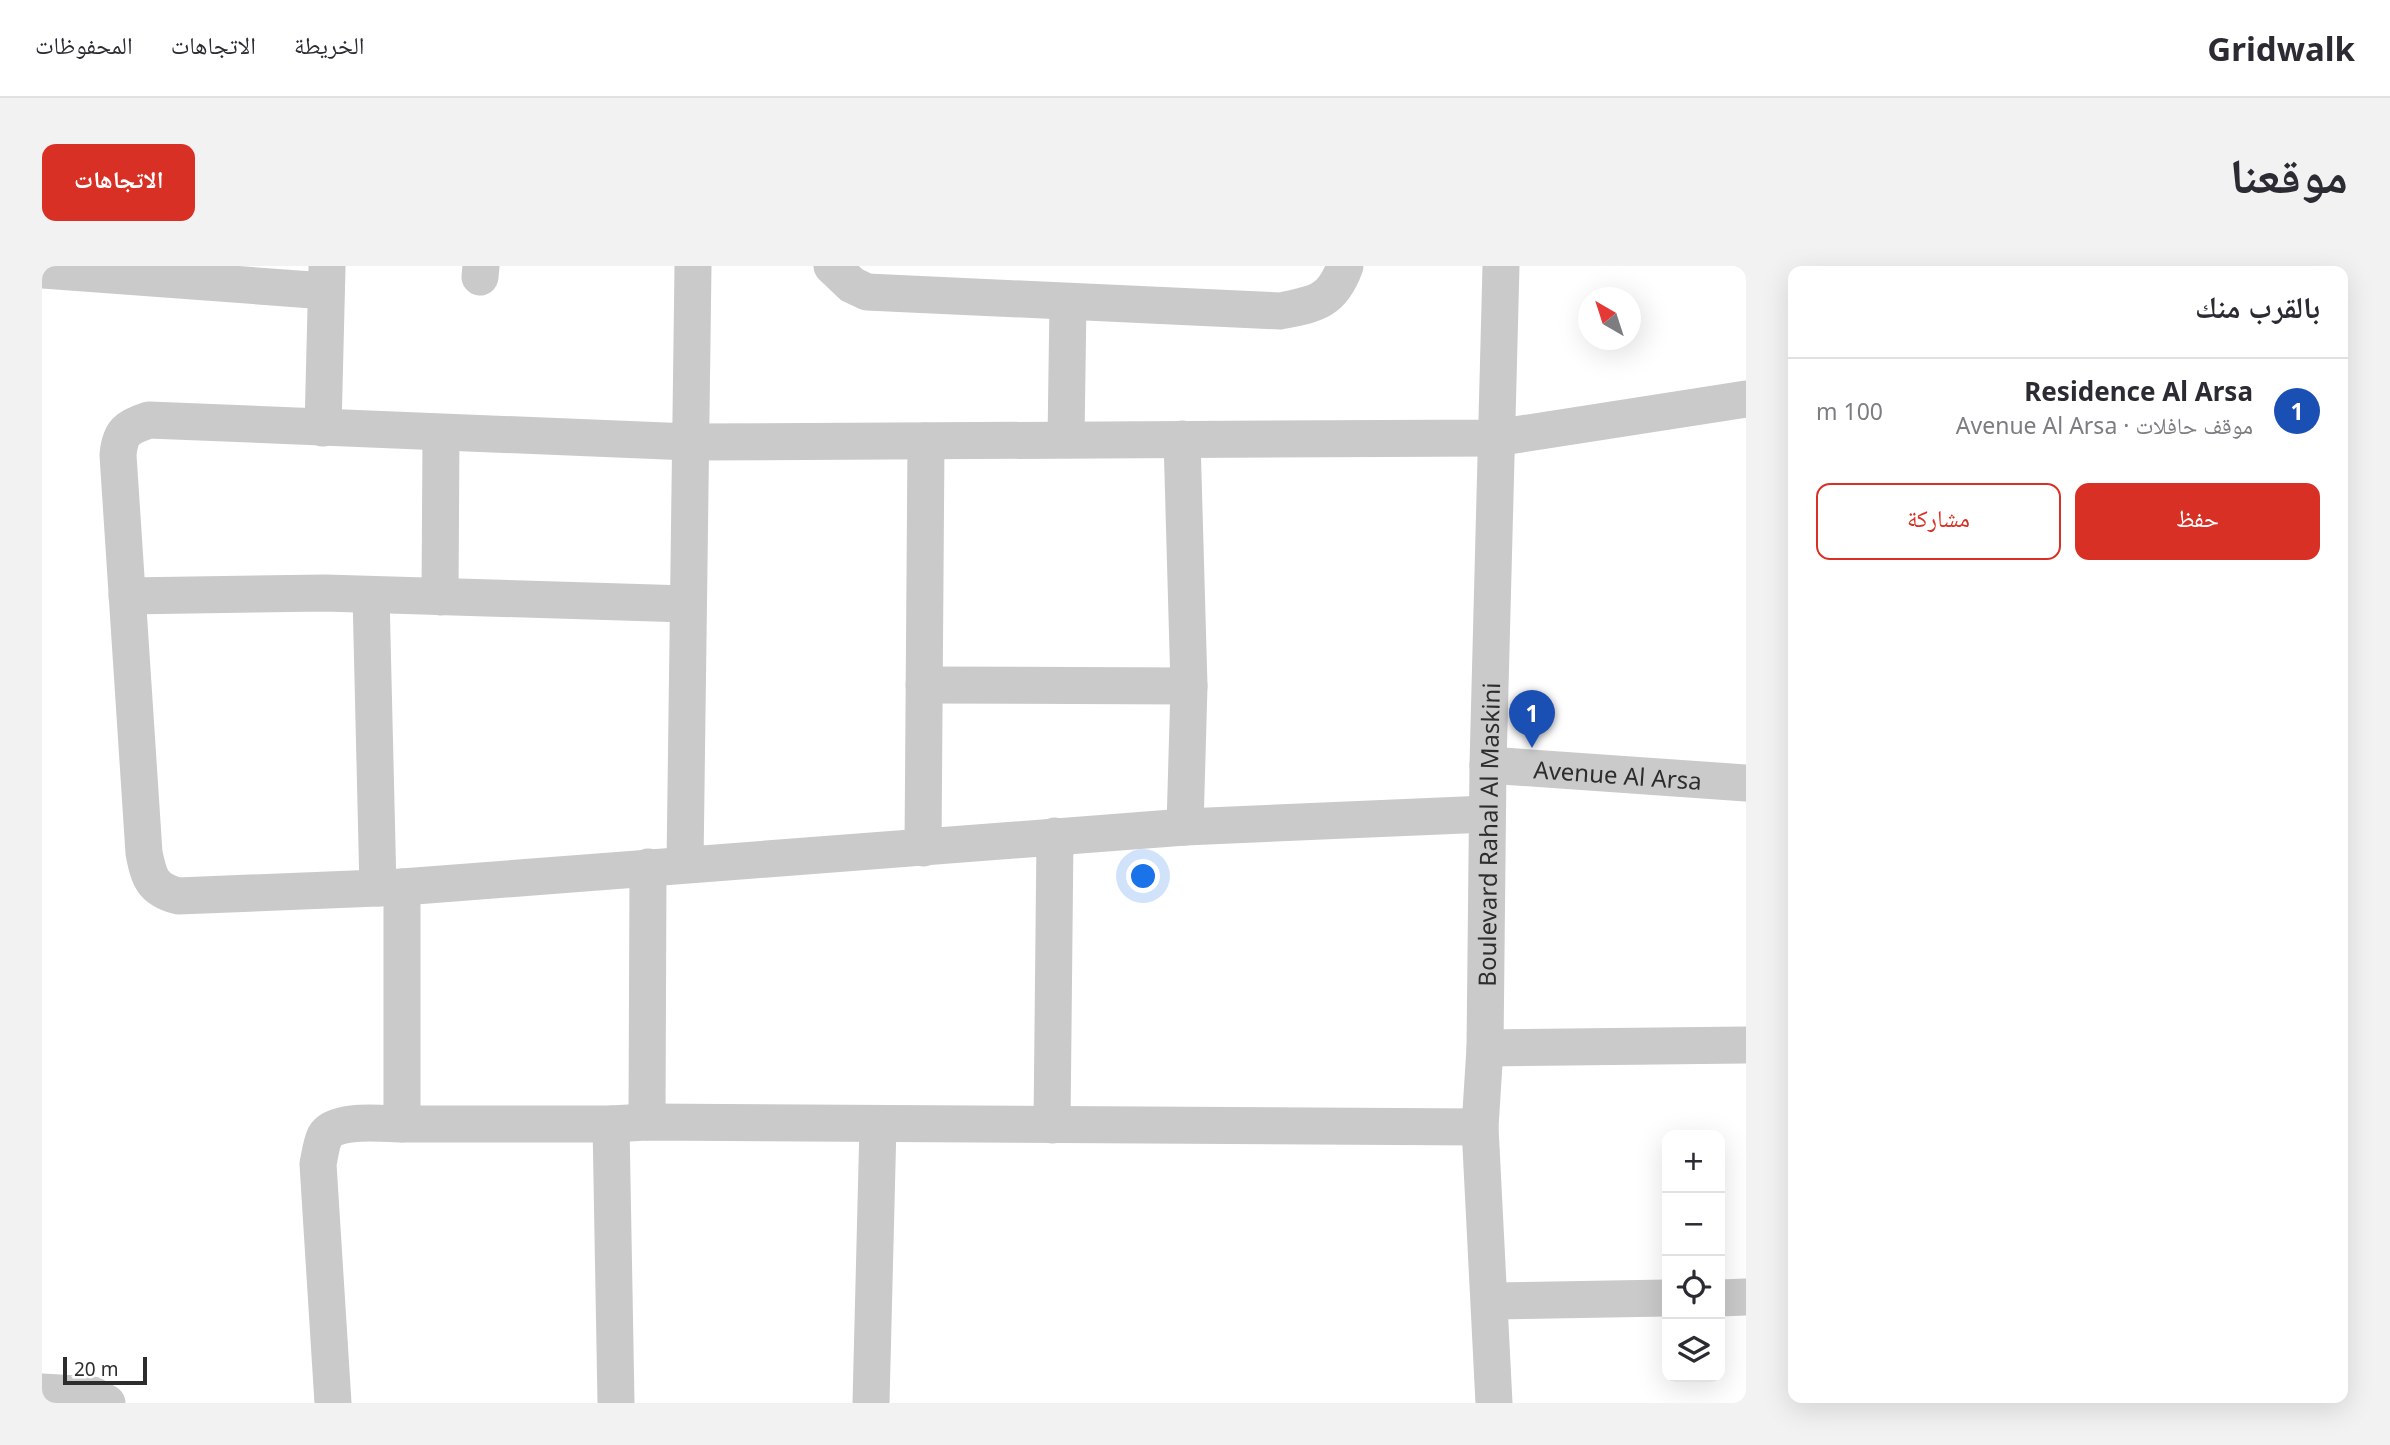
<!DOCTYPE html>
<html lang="ar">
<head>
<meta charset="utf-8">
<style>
	body { margin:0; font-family:"Noto Sans","Noto Naskh Arabic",sans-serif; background:#f2f2f3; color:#2b2b33; direction:rtl }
	.controls { position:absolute; right:21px; bottom:21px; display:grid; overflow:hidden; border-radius:14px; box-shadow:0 7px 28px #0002 }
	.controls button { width:63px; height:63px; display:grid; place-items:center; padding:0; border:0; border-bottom:2px solid #e1e1e2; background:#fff; color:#2b2b33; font:35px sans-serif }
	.compass { position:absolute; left:1536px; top:21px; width:63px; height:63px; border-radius:50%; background:#fff; box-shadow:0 7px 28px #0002; rotate:321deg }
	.scale { position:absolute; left:21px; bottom:18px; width:84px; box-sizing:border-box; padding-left:7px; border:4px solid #2d2d2d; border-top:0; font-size:19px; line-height:24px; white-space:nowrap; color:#2d2d2d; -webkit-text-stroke:5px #fff; paint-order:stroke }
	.you { position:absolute; left:1102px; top:611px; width:24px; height:24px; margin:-18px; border:5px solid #fff; border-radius:50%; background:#1a73e8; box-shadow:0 0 0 10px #1a73e833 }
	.badge { display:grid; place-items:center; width:46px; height:46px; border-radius:50%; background:#d93025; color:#fff; font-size:23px; font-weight:700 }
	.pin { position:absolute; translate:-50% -58px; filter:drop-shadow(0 2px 4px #0008) }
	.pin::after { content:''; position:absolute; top:37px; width:24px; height:21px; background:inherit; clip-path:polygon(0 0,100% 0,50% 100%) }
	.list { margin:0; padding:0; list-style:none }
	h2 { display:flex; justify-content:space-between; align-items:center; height:91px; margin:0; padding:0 28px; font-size:30px }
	h2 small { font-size:23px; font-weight:400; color:#7c7c81 }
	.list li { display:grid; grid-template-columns:46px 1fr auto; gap:21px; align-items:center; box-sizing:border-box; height:105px; padding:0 28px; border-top:2px solid #e1e1e2 }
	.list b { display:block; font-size:26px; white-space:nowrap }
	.list p { margin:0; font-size:23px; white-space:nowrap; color:#7c7c81 }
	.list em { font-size:23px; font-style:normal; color:#7c7c81 }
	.actions { display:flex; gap:14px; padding:21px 28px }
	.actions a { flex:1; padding:16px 0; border:2px solid #d93025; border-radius:14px; text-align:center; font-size:24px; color:#d93025 }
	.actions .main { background:#d93025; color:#fff }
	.icon { flex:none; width:38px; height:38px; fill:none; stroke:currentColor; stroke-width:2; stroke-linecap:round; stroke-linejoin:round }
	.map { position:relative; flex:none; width:1704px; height:1137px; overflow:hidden; direction:ltr; border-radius:14px }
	header { display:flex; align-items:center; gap:42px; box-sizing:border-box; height:98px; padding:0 35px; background:#fff; border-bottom:2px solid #e1e1e2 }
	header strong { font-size:33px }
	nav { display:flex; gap:38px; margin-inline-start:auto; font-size:24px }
	.intro { display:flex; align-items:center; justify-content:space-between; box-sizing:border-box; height:168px; padding:0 42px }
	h1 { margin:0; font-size:49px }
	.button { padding:18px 32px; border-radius:14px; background:#d93025; color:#fff; font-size:24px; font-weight:700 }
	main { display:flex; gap:42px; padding:0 42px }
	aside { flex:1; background:#fff; border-radius:14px; box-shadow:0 7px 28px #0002 }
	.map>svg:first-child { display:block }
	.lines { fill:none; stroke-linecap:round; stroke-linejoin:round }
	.minor { stroke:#cacaca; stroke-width:37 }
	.labels { text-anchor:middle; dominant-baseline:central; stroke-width:7; stroke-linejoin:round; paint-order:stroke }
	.street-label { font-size:24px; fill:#2d2d2d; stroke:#fff }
</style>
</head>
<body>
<header>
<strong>Gridwalk</strong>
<nav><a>الخريطة</a><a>الاتجاهات</a><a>المحفوظات</a></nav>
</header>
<div class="intro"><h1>موقعنا</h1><a class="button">الاتجاهات</a></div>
<main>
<aside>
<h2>بالقرب منك<small></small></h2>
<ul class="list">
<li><span class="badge" style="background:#1a4fb4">1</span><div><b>Residence Al Arsa</b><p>موقف حافلات · Avenue Al Arsa</p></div><em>100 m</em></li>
</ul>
<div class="actions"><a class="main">حفظ</a><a>مشاركة</a></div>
</aside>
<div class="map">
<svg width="1704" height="1137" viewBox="0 0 1704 1137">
	<rect width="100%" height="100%" fill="#fff"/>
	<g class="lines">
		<g class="minor">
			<path d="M790 0 810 19 825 26 1238 45C1274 38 1290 36 1303 0"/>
			<path d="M0 4 284 25"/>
			<path d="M438 11 439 0"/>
			<path d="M281 162 285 2"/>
			<path d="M1024 173 1026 36"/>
			<path d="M1140 173 1147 420 1143 561"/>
			<path d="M329 329 336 622"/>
			<path d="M85 330 283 327 645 338"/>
			<path d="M398 331 399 168"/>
			<path d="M882 419 1147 420"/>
			<path id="s1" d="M1446 499 1704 517"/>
			<path d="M1445 548 1143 561 360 621 136 630C110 623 107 612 102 587L76 189C78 166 85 161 107 154L648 176 1454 172 1704 133"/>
			<path d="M881 582 884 175"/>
			<path d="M643 598 651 0"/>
			<path d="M360 621V858H569L605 856 1438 861"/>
			<path d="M1443 782 1704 779"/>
			<path d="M605 856 606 601"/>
			<path d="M569 858 574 1137"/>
			<path d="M1010 859 1013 570"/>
			<path d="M1678 1032 1704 1031"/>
			<path d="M1448 1035 1625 1032"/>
			<path d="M0 1126 51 1129 65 1137"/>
			<path d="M291 1137 276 898C278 889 279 878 283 870 293 852 342 858 360 858"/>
			<path d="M829 1137 836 859"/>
			<path id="s2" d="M1452 1137 1438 861 1443 782 1446 499 1459 0"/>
		</g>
	</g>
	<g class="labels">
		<g class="street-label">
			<text stroke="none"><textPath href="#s1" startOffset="130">Avenue Al Arsa</textPath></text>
			<text stroke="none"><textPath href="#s2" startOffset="569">Boulevard Rahal Al Maskini</textPath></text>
		</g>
	</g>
</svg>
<div class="controls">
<button>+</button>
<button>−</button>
<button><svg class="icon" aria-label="locate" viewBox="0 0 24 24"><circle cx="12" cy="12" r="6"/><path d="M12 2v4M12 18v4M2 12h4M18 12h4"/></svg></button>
<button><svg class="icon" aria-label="layers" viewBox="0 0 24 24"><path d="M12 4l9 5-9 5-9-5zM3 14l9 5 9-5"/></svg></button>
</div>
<svg class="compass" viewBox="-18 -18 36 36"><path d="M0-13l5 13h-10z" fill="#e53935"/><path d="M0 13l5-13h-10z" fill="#7c7c81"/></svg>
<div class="scale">20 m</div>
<div class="you"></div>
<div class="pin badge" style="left:1490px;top:482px;background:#1a4fb4">1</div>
</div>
</main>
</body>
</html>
